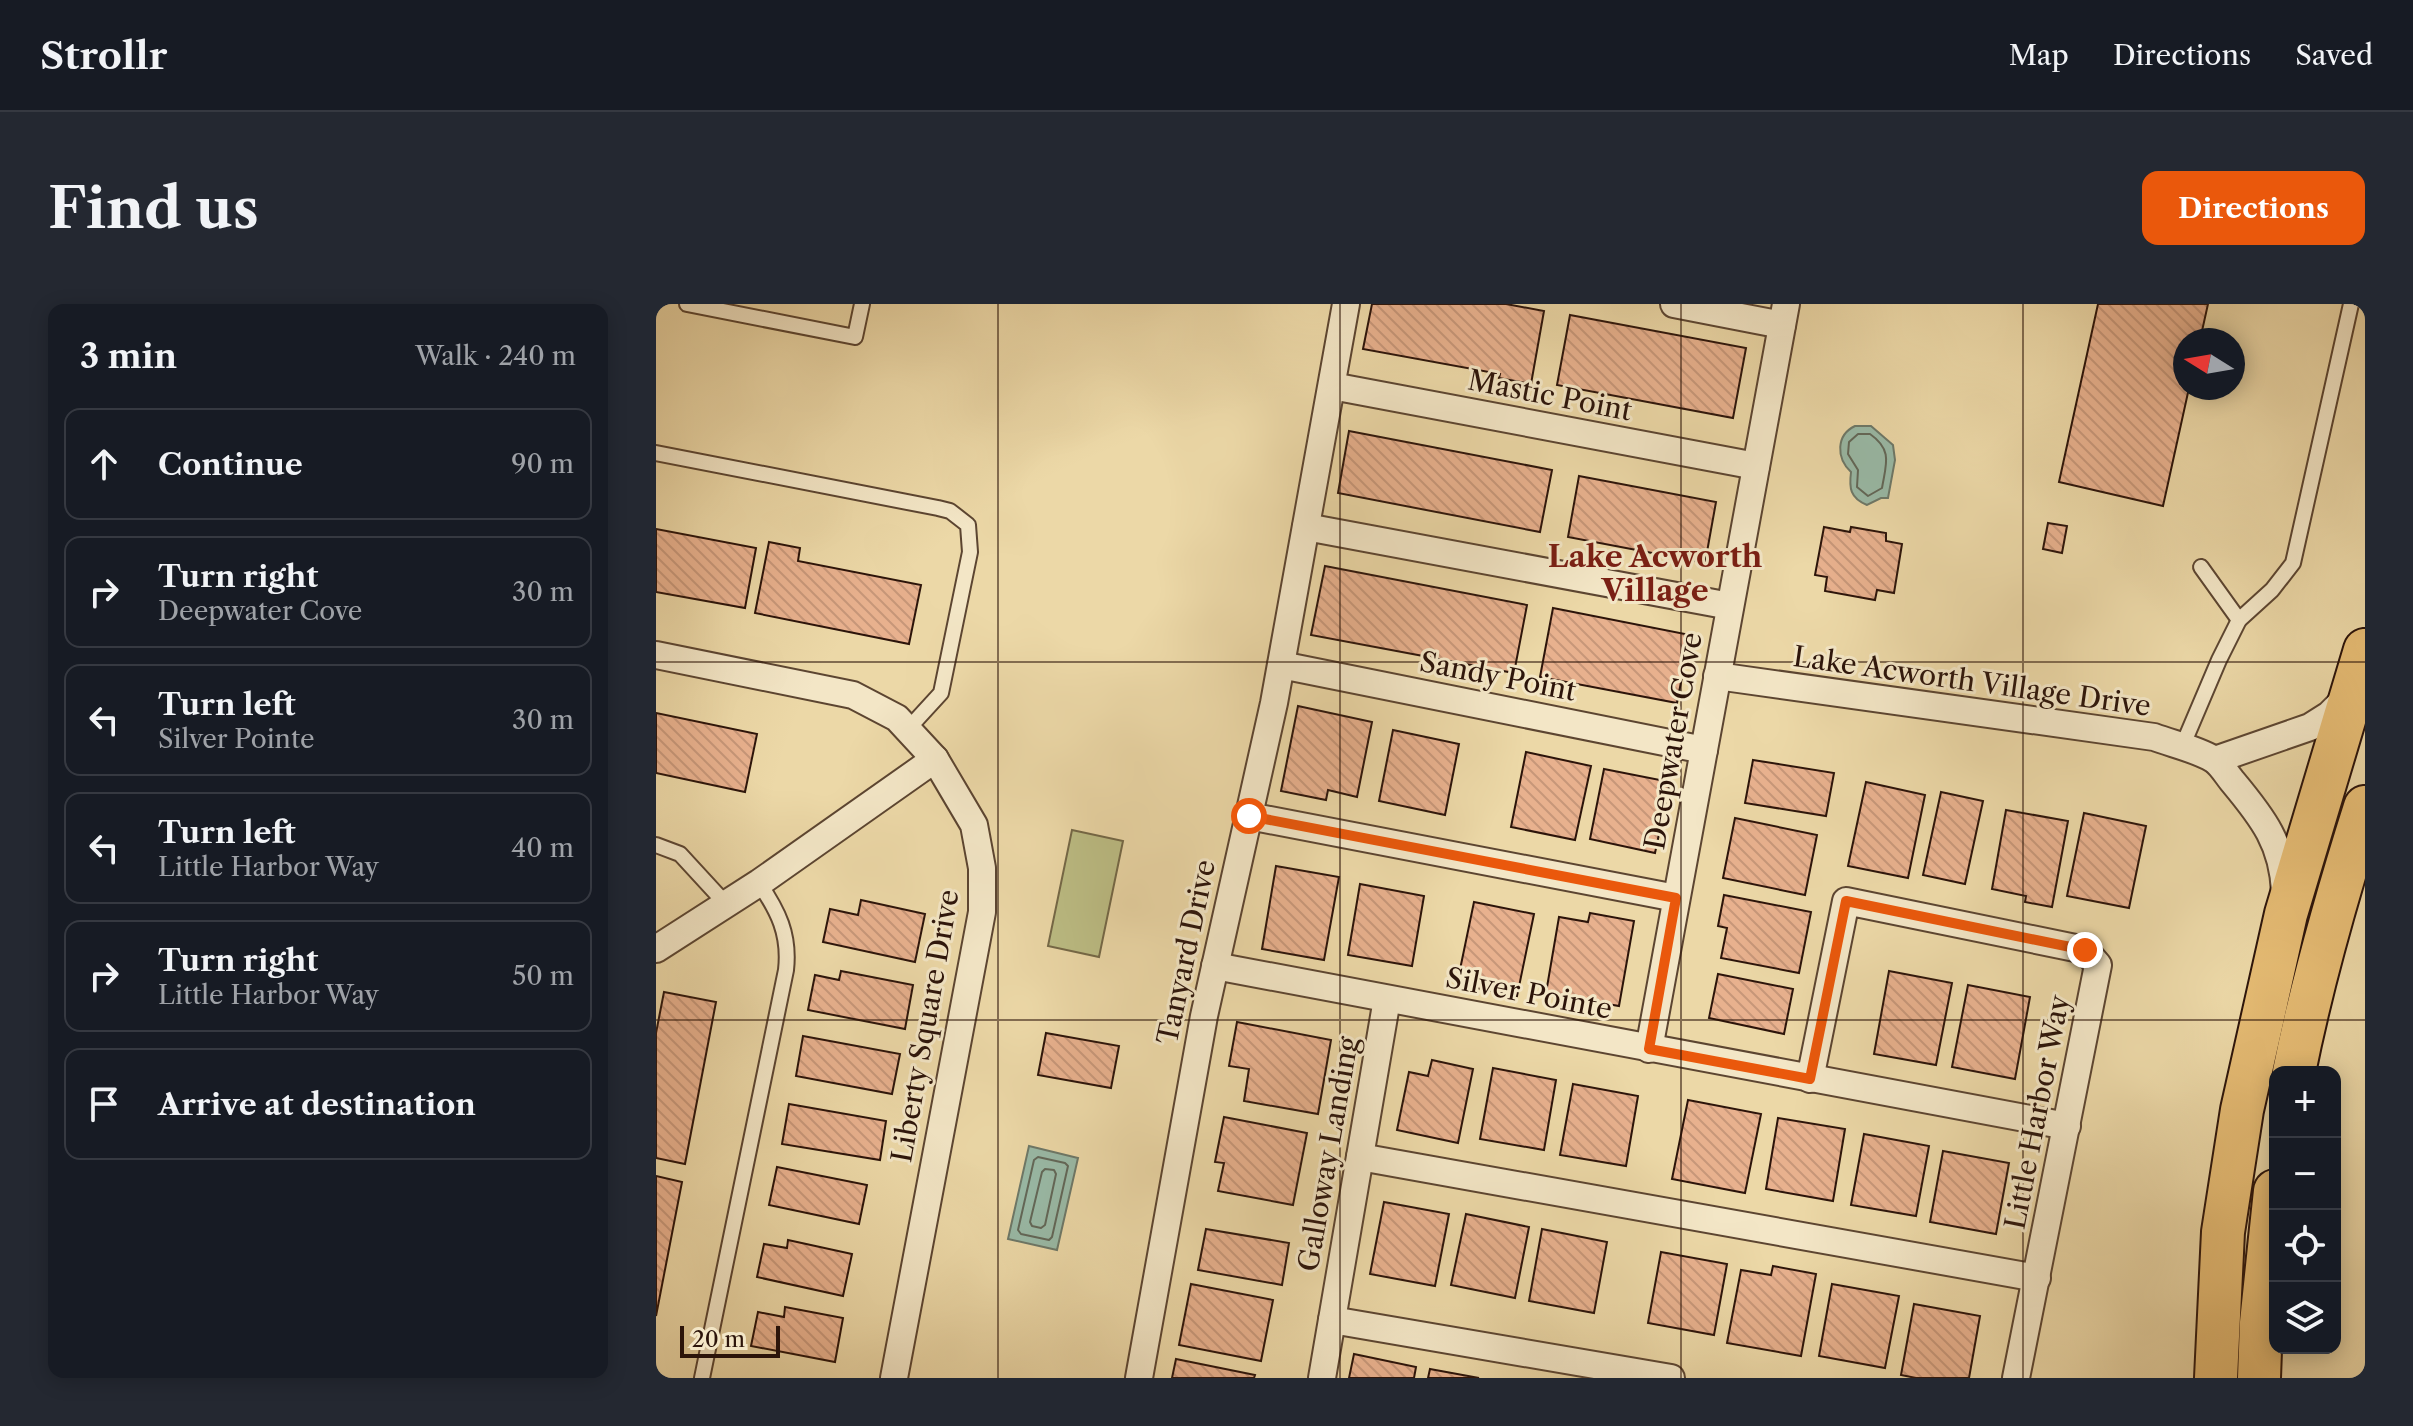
<!DOCTYPE html>
<html lang="en">
<head>
<meta charset="utf-8">
<style>
	body { margin:0; font-family:"Libre Caslon Text",serif; background:#242831; color:#f1f3f6 }
	.controls { position:absolute; right:24px; bottom:24px; display:grid; overflow:hidden; border-radius:16px; box-shadow:0 4px 20px #0003 }
	.controls button { width:72px; height:72px; display:grid; place-items:center; padding:0; border:0; border-bottom:2px solid #363941; background:#171b24; color:#f1f3f6; font:40px sans-serif }
	.compass { position:absolute; left:1517px; top:24px; width:72px; height:72px; border-radius:50%; background:#171b24; box-shadow:0 4px 20px #0003; rotate:281deg }
	.scale { position:absolute; left:24px; bottom:20px; width:100px; box-sizing:border-box; padding-left:8px; border:4px solid #2c140a; border-top:0; font-size:22px; line-height:28px; white-space:nowrap; color:#2c140a; -webkit-text-stroke:6px #f3e6c6; paint-order:stroke }
	.stop { position:absolute; width:24px; height:24px; margin:-18px; border:6px solid #ea580c; border-radius:50%; background:#fff }
	.stop.end { background:#ea580c; border-color:#fff; box-shadow:0 2px 8px #0008 }
	.list { margin:0; padding:0; list-style:none }
	h2 { display:flex; justify-content:space-between; align-items:center; height:104px; margin:0; padding:0 32px; font-size:34px }
	h2 small { font-size:26px; font-weight:400; color:#9ea1a6 }
	.list li { display:grid; grid-template-columns:52px 1fr auto; gap:24px; align-items:center; box-sizing:border-box; height:112px; margin:0 16px 16px; padding:0 16px; border:2px solid #363941; border-radius:16px }
	.list b { display:block; font-size:30px; white-space:nowrap }
	.list p { margin:0; font-size:26px; white-space:nowrap; color:#9ea1a6 }
	.list em { font-size:26px; font-style:normal; color:#9ea1a6 }
	.icon { flex:none; width:44px; height:44px; fill:none; stroke:currentColor; stroke-width:2; stroke-linecap:round; stroke-linejoin:round }
	.map { position:relative; flex:none; width:1709px; height:1074px; overflow:hidden; border-radius:16px }
	header { display:flex; align-items:center; gap:48px; box-sizing:border-box; height:112px; padding:0 40px; background:#171b24; border-bottom:2px solid #363941 }
	header strong { font-size:38px }
	nav { display:flex; gap:44px; margin-inline-start:auto; font-size:28px }
	.intro { display:flex; align-items:center; justify-content:space-between; box-sizing:border-box; height:192px; padding:0 48px }
	h1 { margin:0; font-size:56px }
	.button { padding:20px 36px; border-radius:16px; background:#ea580c; color:#fff; font-size:28px; font-weight:700 }
	main { display:flex; gap:48px; padding:0 48px }
	aside { flex:1; background:#171b24; border-radius:16px; box-shadow:0 4px 20px #0003 }
	.map>svg:first-child { display:block }
	.garden { fill:#bcbd84; stroke:#746847; stroke-width:2 }
	.water { fill:#99baa7; stroke:#6d7868; stroke-width:2 }
	.lines { fill:none; stroke-linecap:round; stroke-linejoin:round }
	.shore { stroke:#626758; stroke-width:2 }
	.building { fill:url(#building-back-hatch); stroke:#2c140a; stroke-width:2 }
	.service-casing { stroke:#5c4531; stroke-width:18 }
	.minor-casing { stroke:#5c4531; stroke-width:30 }
	.primary-casing { stroke:#2c140a; stroke-width:46 }
	.service { stroke:#f3e6c6; stroke-width:14 }
	.minor { stroke:#f3e6c6; stroke-width:26 }
	.primary { stroke:#e6bc74; stroke-width:42 }
	.route { stroke:#ea580c; stroke-width:10 }
	.grid { fill:none; stroke:#2c140a; stroke-width:2; stroke-opacity:0.55 }
	.labels { text-anchor:middle; dominant-baseline:central; stroke-width:6; stroke-linejoin:round; paint-order:stroke }
	.street-label { font-size:28px; fill:#2c140a; stroke:#f3e6c6 }
	.neighbourhood-label { font-size:30px; font-weight:bold; fill:#7a1f14; stroke:#f3e6c6 }
</style>
</head>
<body>
<header>
<strong>Strollr</strong>
<nav><a>Map</a><a>Directions</a><a>Saved</a></nav>
</header>
<div class="intro"><h1>Find us</h1><a class="button">Directions</a></div>
<main>
<aside>
<h2>3 min<small>Walk · 240 m</small></h2>
<ul class="list">
<li><svg class="icon" aria-label="ahead" viewBox="0 0 24 24"><path d="M12 20V5M6 11l6-6 6 6"/></svg><div><b>Continue</b></div><em>90 m</em></li>
<li><svg class="icon" aria-label="right" viewBox="0 0 24 24"><path d="M7 20v-9h11M14 6l5 5-5 5"/></svg><div><b>Turn right</b><p>Deepwater Cove</p></div><em>30 m</em></li>
<li><svg class="icon" aria-label="left" viewBox="0 0 24 24"><path d="M17 20v-9H6M10 6l-5 5 5 5"/></svg><div><b>Turn left</b><p>Silver Pointe</p></div><em>30 m</em></li>
<li><svg class="icon" aria-label="left" viewBox="0 0 24 24"><path d="M17 20v-9H6M10 6l-5 5 5 5"/></svg><div><b>Turn left</b><p>Little Harbor Way</p></div><em>40 m</em></li>
<li><svg class="icon" aria-label="right" viewBox="0 0 24 24"><path d="M7 20v-9h11M14 6l5 5-5 5"/></svg><div><b>Turn right</b><p>Little Harbor Way</p></div><em>50 m</em></li>
<li><svg class="icon" aria-label="arrive" viewBox="0 0 24 24"><path d="M6 21V4h12l-3 4 3 4H6"/></svg><div><b>Arrive at destination</b></div></li>
</ul>
</aside>
<div class="map">
<svg width="1709" height="1074" viewBox="0 0 1709 1074">
	<defs>
		<pattern id="building-back-hatch" width="6" height="6" patternUnits="userSpaceOnUse" patternTransform="scale(2)"><rect width="6" height="6" fill="#e8b18e"/><path d="M-1 5l2 2M0 0l6 6M5-1l2 2" fill="none" stroke="#c79779"/></pattern>
	</defs>
	<rect width="100%" height="100%" fill="#ecd8a7"/>
	<filter id="stains"><feTurbulence type="fractalNoise" baseFrequency=".0025" numOctaves="4"/><feColorMatrix values="0 0 0 0 .2 0 0 0 0 .09 0 0 0 0 .02 0 0 0 .5 -.17"/></filter>
	<radialGradient id="worn" r=".72"><stop offset=".6" stop-color="#630" stop-opacity="0"/><stop offset="1" stop-color="#630" stop-opacity=".3"/></radialGradient>
	<path class="garden" d="M416 526 467 537 443 653 392 642Z"/>
	<g class="water">
		<path d="M1199 122H1215L1237 141 1239 156 1232 194H1225L1211 201C1194 194 1193 184 1195 168 1180 154 1180 131 1199 122Z"/>
		<path d="M373 842 422 854 401 946 352 935Z"/>
	</g>
	<g class="lines">
		<g class="shore">
			<path d="M1202 130H1214C1237 146 1230 160 1226 184L1212 192 1201 183 1202 166 1192 150 1193 138Z"/>
			<path d="M382 853 409 859 412 862 396 933 393 936 365 930 362 926 378 856Z"/>
			<path d="M389 865 398 866 400 870 389 921 385 924 376 922 374 918 386 868Z"/>
		</g>
	</g>
	<g class="building">
		<path d="M716 0H850L888 7 875 80 843 74 844 70 707 45Z"/>
		<path d="M1442 0H1552L1544 36H1529V84H1533L1507 202 1403 178Z"/>
		<path d="M914 11 1090 44 1077 114 901 81Z"/>
		<path d="M693 127 896 166 884 228 682 189Z"/>
		<path d="M923 172 1060 198 1049 259 912 233Z"/>
		<path d="M1392 219 1411 222 1406 249 1387 245Z"/>
		<path d="M1168 223 1194 228 1195 223 1230 229V237L1246 240 1238 289 1221 286 1219 296 1169 287 1171 273 1159 271Z"/>
		<path d="M0 225 100 244 89 304 0 288Z"/>
		<path d="M113 238 144 244 142 257 265 281 253 340 99 309Z"/>
		<path d="M669 262 871 301 858 369 655 331Z"/>
		<path d="M897 304 1034 331 1021 399 884 373Z"/>
		<path d="M642 402 716 418 701 493 672 486 670 496 625 487Z"/>
		<path d="M0 409 101 430 89 488 0 469Z"/>
		<path d="M737 426 803 440 789 511 723 497Z"/>
		<path d="M870 448 935 462 919 536 855 523Z"/>
		<path d="M1097 456 1178 469 1170 512 1089 499Z"/>
		<path d="M948 465 1014 478 999 549 934 535Z"/>
		<path d="M1210 478 1269 491 1252 574 1192 562Z"/>
		<path d="M1285 488 1327 497 1309 580 1267 571Z"/>
		<path d="M1350 506 1412 517 1396 603 1369 598 1370 592 1336 585Z"/>
		<path d="M1428 509 1490 522 1473 604 1411 592Z"/>
		<path d="M1079 514 1161 531 1149 591 1067 574Z"/>
		<path d="M620 562 683 573 668 656 606 645Z"/>
		<path d="M704 580 768 592 756 662 692 651Z"/>
		<path d="M1068 591 1155 608 1143 669 1065 654 1071 624 1062 622Z"/>
		<path d="M205 596 269 610 259 658 167 638 174 605 202 611Z"/>
		<path d="M818 598 878 610 861 692 801 680Z"/>
		<path d="M934 609 978 617 963 702 890 689 903 613 932 618Z"/>
		<path d="M185 667 257 681 249 725 152 706 159 671 183 676Z"/>
		<path d="M1233 667 1296 679 1280 761 1218 750Z"/>
		<path d="M1062 670 1137 685 1128 730 1053 714Z"/>
		<path d="M1312 681 1374 693 1359 775 1296 763Z"/>
		<path d="M8 688 60 698 29 860 0 854V729Z"/>
		<path d="M581 718 675 736 662 810 588 797 593 765 573 762Z"/>
		<path d="M390 729 463 742 455 784 382 771Z"/>
		<path d="M147 732 244 750 236 790 140 772Z"/>
		<path d="M776 756 817 765 802 839 741 826 753 768 772 772Z"/>
		<path d="M837 764 900 776 888 846 824 835Z"/>
		<path d="M917 780 982 792 970 862 904 851Z"/>
		<path d="M1032 796 1105 810 1089 889 1016 875Z"/>
		<path d="M133 800 230 817 224 856 126 840Z"/>
		<path d="M568 813 651 829 637 901 562 887 568 859 559 858Z"/>
		<path d="M1122 814 1189 825 1177 897 1110 885Z"/>
		<path d="M1208 830 1273 842 1260 912 1195 901Z"/>
		<path d="M1287 847 1353 859 1340 930 1274 918Z"/>
		<path d="M121 863 211 881 203 920 113 901Z"/>
		<path d="M0 872 26 878 0 1012Z"/>
		<path d="M728 898 793 910 779 982 714 970Z"/>
		<path d="M810 910 873 923 859 994 795 981Z"/>
		<path d="M550 925 633 939 626 981 542 966Z"/>
		<path d="M886 925 951 938 938 1009 873 997Z"/>
		<path d="M132 936 196 950 187 992 101 973 108 940 131 944Z"/>
		<path d="M1005 948 1071 960 1058 1031 992 1019Z"/>
		<path d="M1117 962 1160 970 1145 1052 1071 1039 1085 966 1115 971Z"/>
		<path d="M535 980 617 996 605 1057 523 1041Z"/>
		<path d="M1176 980 1243 992 1229 1064 1163 1052Z"/>
		<path d="M1258 1000 1324 1012 1313 1074H1260L1245 1071Z"/>
		<path d="M129 1003 187 1014 179 1058 95 1042 102 1008 128 1013Z"/>
		<path d="M698 1050 760 1063 758 1074H693Z"/>
		<path d="M520 1055 599 1071 598 1074H516Z"/>
		<path d="M774 1065 823 1074H772Z"/>
	</g>
	<g class="lines">
		<g class="service-casing">
			<g id="service">
				<path d="M31 0 199 33 206 0"/>
				<path d="M0 149 282 204 294 207 312 221 314 248 285 389 252 425"/>
				<path d="M1545 263 1583 316"/>
				<path d="M1526 443 1563 356 1583 316 1616 286 1637 259 1695 0"/>
				<path d="M0 541 24 550 70 600"/>
				<path d="M46 1074 130 666C134 630 122 607 103 579"/>
			</g>
		</g>
		<g class="minor-casing">
			<g id="minor">
				<path d="M1018 0 1126 21"/>
				<path d="M676 82 1100 162"/>
				<path d="M650 223 1074 302"/>
				<path d="M0 351 197 391 241 414 279 455 318 521 326 564V608L238 1074"/>
				<path d="M625 361 1048 446"/>
				<path d="M1061 372 1498 433C1517 440 1540 445 1557 455 1565 460 1571 471 1577 478 1607 514 1627 540 1629 588"/>
				<path d="M1559 456 1654 423 1673 411 1691 393"/>
				<path d="M593 512 1020 594"/>
				<path d="M0 645 103 579 279 455"/>
				<path d="M559 662 1411 822"/>
				<path d="M993 745 1130 0"/>
				<path d="M1154 775 1190 597 1429 646 1442 661 1360 1074"/>
				<path d="M704 853 1381 974"/>
				<path d="M676 1016 1015 1074"/>
				<path d="M483 1074 548 712 618 399 690 0"/>
				<path d="M666 1074 731 695"/>
			</g>
		</g>
		<g class="primary-casing">
			<g id="primary">
				<path d="M1638 768C1656 678 1681 591 1709 503"/>
				<path d="M1560 1074 1567 928 1586 806 1630 610 1709 346"/>
				<path d="M1603 1074 1605 1019 1619 887"/>
			</g>
		</g>
		<use href="#service" class="service"/>
		<use href="#minor" class="minor"/>
		<use href="#primary" class="primary"/>
	</g>
	<g class="lines">
		<path class="route" d="M593 512 1020 594 993 745 1154 775 1190 597 1429 646"/>
	</g>
	<path class="grid" d="M342 0V1074M684 0V1074M1025 0V1074M1367 0V1074M0 358H1709M0 716H1709"/>
	<g class="labels">
		<g class="street-label">
			<text transform="translate(894 91) rotate(11)">Mastic Point</text>
			<text transform="translate(842 372) rotate(11)">Sandy Point</text>
			<text transform="translate(1316 377) rotate(8)">Lake Acworth Village Drive</text>
			<text transform="translate(1017 437) rotate(-80)">Deepwater Cove</text>
			<text transform="translate(530 648) rotate(-78)">Tanyard Drive</text>
			<text transform="translate(873 689) rotate(11)">Silver Pointe</text>
			<text transform="translate(269 722) rotate(-80)">Liberty Square Drive</text>
			<text transform="translate(1381 808) rotate(-79)">Little Harbor Way</text>
			<text transform="translate(672 850) rotate(-80)">Galloway Landing</text>
		</g>
		<g class="neighbourhood-label">
			<text x="999" y="252">Lake Acworth<tspan x="999" dy="34">Village</tspan></text>
		</g>
	</g>
	<rect width="100%" height="100%" filter="url(#stains)"/>
	<rect width="100%" height="100%" fill="url(#worn)"/>
</svg>
<div class="controls">
<button>+</button>
<button>−</button>
<button><svg class="icon" aria-label="locate" viewBox="0 0 24 24"><circle cx="12" cy="12" r="6"/><path d="M12 2v4M12 18v4M2 12h4M18 12h4"/></svg></button>
<button><svg class="icon" aria-label="layers" viewBox="0 0 24 24"><path d="M12 4l9 5-9 5-9-5zM3 14l9 5 9-5"/></svg></button>
</div>
<svg class="compass" viewBox="-18 -18 36 36"><path d="M0-13l5 13h-10z" fill="#e53935"/><path d="M0 13l5-13h-10z" fill="#9ea1a6"/></svg>
<div class="scale">20 m</div>
<div class="stop" style="left:593px;top:512px"></div>
<div class="stop end" style="left:1429px;top:646px"></div>
</div>
</main>
</body>
</html>
